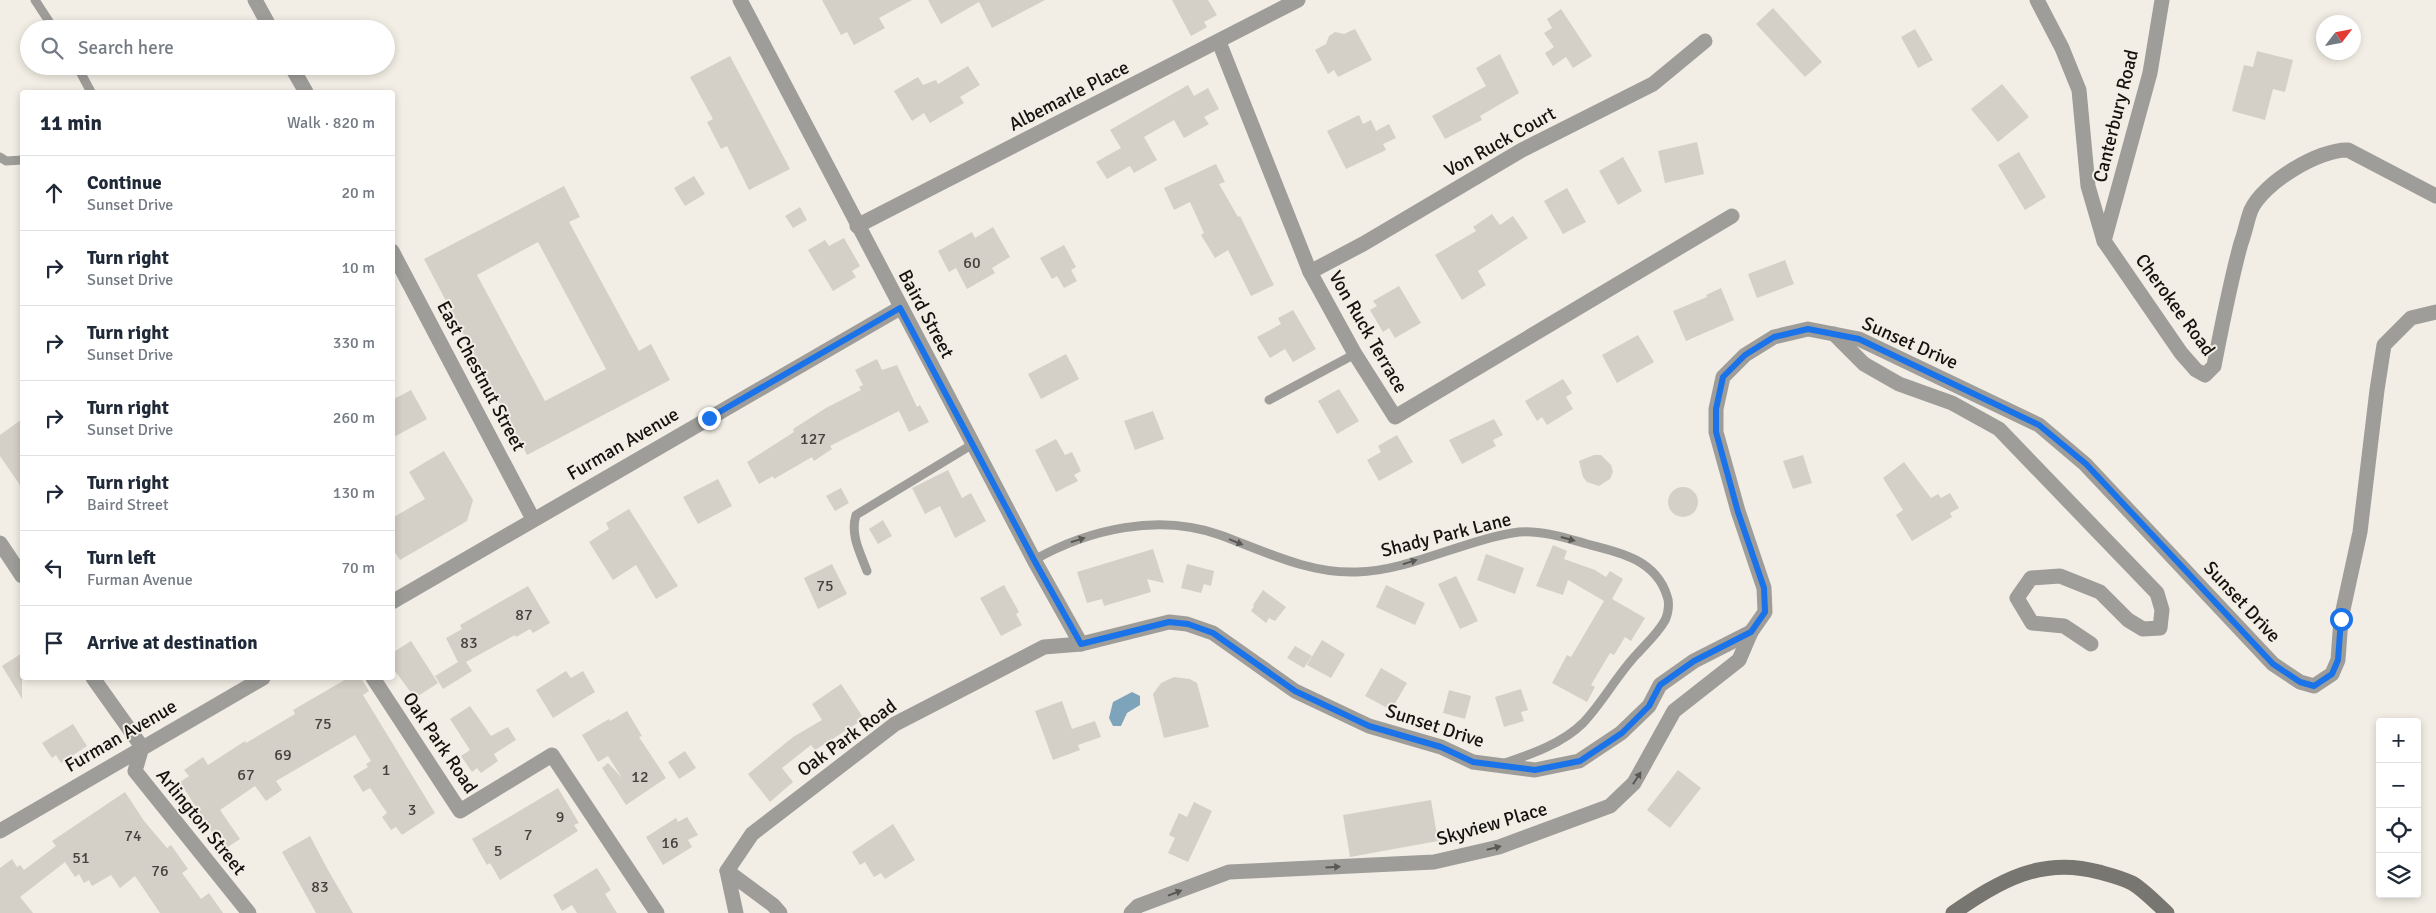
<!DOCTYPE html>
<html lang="en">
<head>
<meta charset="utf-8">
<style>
	body { margin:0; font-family:Signika,sans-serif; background:#f6f6f7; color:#1f2937 }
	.controls { position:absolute; right:15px; bottom:15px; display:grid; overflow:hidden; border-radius:5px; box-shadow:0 2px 8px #0003 }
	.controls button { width:45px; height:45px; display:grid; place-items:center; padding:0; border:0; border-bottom:1px solid #e0e1e3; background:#fff; color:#1f2937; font:25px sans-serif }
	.compass { position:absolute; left:2316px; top:15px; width:45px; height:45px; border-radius:50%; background:#fff; box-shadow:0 2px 8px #0003; rotate:58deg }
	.stop { position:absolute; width:15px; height:15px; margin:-11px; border:4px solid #1a73e8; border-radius:50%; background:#fff }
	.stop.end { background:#1a73e8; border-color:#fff; box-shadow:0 1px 5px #0008 }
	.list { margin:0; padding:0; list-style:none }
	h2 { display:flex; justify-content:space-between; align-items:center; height:65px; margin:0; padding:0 20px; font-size:21px }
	h2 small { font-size:16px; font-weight:400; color:#747a83 }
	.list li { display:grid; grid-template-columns:32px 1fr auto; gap:15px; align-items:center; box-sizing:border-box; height:75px; padding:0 20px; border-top:1px solid #e0e1e3 }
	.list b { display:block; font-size:19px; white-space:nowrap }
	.list p { margin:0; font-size:16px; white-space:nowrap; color:#747a83 }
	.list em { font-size:16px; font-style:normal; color:#747a83 }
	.icon { flex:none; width:28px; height:28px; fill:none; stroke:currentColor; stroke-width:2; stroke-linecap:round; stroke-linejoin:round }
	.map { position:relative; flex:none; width:2436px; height:913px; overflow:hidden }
	.search { position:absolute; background:#fff; box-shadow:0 2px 8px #0003; left:20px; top:20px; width:375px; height:55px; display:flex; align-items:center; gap:12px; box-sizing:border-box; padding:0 18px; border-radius:28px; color:#747a83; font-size:19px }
	.panel { position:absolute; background:#fff; box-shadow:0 2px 8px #0003; left:20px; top:90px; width:375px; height:590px; border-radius:5px }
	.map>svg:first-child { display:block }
	.water { fill:#7da4bb }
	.building { fill:#d4d0c7; fill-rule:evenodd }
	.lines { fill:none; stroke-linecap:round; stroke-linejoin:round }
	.lane { stroke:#9e9d99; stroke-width:9 }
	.street { stroke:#9e9d99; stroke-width:15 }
	.secondary { stroke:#787670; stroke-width:15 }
	.oneway { fill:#5a5854 }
	.route { stroke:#1a73e8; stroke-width:6 }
	.labels { text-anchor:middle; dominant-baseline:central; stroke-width:4; stroke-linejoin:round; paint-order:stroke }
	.number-label { font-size:16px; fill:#45423e }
	.street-label { font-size:19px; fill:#151310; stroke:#f2eee5 }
</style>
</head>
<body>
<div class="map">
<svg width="2436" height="913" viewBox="0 0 2436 913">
	<rect width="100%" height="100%" fill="#f2eee5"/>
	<path class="water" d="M1132 692 1140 696V705L1127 713 1121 726H1113L1109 718 1113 702Z"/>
	<g class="building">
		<path d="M822 0H912L879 18 885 28 854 45 847 32 841 35Z"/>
		<path d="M928 0H1045L992 28 979 2 941 24Z"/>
		<path d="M1172 0H1208L1217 15 1204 22 1207 27 1191 36Z"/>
		<path d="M1773 8 1822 62 1805 77 1756 24Z"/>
		<path d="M1561 9 1592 56 1573 68 1566 57 1553 66 1545 53 1554 47 1544 33 1552 28 1547 19Z"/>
		<path d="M1355 29 1372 60 1338 77 1334 70 1328 74 1315 50 1326 44 1329 36 1335 32 1344 34Z"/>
		<path d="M1915 29 1933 60 1918 68 1901 37Z"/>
		<path d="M2257 51 2293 60 2285 92 2273 89 2265 120 2232 111 2244 65 2253 67Z"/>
		<path d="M1500 54 1519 93 1480 116 1482 120 1445 139 1432 116 1486 86 1476 68Z"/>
		<path d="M730 56 790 169 749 190 727 146 721 149 707 122 713 119 690 77Z"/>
		<path d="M968 66 980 85 960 97 964 103 930 123 924 113 912 121 894 91 918 77 923 85 936 80 938 84Z"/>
		<path d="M2002 84 2029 117 1998 142 1971 109Z"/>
		<path d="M1188 85 1194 96 1208 88 1219 109 1204 117 1209 124 1184 138 1174 120 1144 137 1157 160 1134 173 1130 166 1107 179 1096 162 1121 148 1110 130Z"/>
		<path d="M1359 115 1363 124 1371 120 1376 131 1389 124 1396 138 1383 144 1386 150 1346 169 1327 131Z"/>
		<path d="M1697 142 1704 174 1665 183 1658 151Z"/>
		<path d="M2019 152 2046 197 2025 210 1998 165Z"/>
		<path d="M1623 157 1642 191 1618 205 1599 171Z"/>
		<path d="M1216 164 1225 182 1219 184 1238 217 1240 216 1274 285 1251 296 1228 250 1215 258 1201 235 1204 233 1190 202 1174 210 1164 188Z"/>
		<path d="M694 176 705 194 685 206 674 188Z"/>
		<path d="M564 186 580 217 569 222 639 351 651 344 670 380 527 455 424 259ZM538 242 606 369 545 401 477 275Z"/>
		<path d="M1567 188 1586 222 1563 234 1544 201Z"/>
		<path d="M800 207 807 220 793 228 785 216Z"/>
		<path d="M1492 214 1500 225 1513 216 1528 238 1478 271 1486 285 1462 300 1435 255 1476 231 1473 227Z"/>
		<path d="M993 227 1010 257 992 268 995 273 967 289 956 268 949 272 938 251 972 232 975 238Z"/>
		<path d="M844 238 860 266 852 271 856 277 833 291 808 250 825 240 829 246Z"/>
		<path d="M1064 245 1076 267 1071 270 1077 281 1064 288 1057 276 1052 279 1040 258Z"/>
		<path d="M1785 260 1794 284 1757 298 1748 274Z"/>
		<path d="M1399 286 1421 323 1395 338 1389 328 1383 332 1370 310 1377 306 1373 301Z"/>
		<path d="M1721 288 1734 320 1686 341 1673 311 1707 297 1706 295Z"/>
		<path d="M1293 310 1316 349 1293 362 1285 349 1270 358 1257 337 1281 324 1278 318Z"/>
		<path d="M1638 335 1654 362 1617 383 1602 355Z"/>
		<path d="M1066 354 1079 379 1041 399 1028 374Z"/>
		<path d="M877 359 882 370 897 365 917 407 920 405 929 422 909 432 899 411 830 446 832 449 814 461 812 457 774 479 773 476 759 484 747 462 794 432 793 429 826 408 861 390 859 387 863 385 855 370Z"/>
		<path d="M1563 379 1572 393 1566 397 1573 409 1547 425 1542 417 1537 421 1525 401Z"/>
		<path d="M1339 389 1359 421 1337 434 1318 401Z"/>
		<path d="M411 390 427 419 392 438V400Z"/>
		<path d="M1153 411 1164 439 1135 450 1124 421Z"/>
		<path d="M22 419V488L0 456V435Z"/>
		<path d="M1494 419 1503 435 1493 440 1496 446 1462 464 1449 440Z"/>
		<path d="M1397 435 1413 462 1379 481 1367 460 1381 452 1378 446Z"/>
		<path d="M1056 439 1065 455 1072 452 1081 471 1074 475 1078 481 1056 492 1035 450Z"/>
		<path d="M444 451 473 500 467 521 400 560 392 548V518L425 499 409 472Z"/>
		<path d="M1594 455H1601L1611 465 1613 472 1610 479 1599 486 1587 482 1583 477 1579 461Z"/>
		<path d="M1803 455 1812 483 1793 489 1783 461Z"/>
		<path d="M1904 462 1931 498 1938 494 1941 498 1950 493 1959 508 1950 513 1952 517 1912 541 1896 515 1903 510 1883 478Z"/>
		<path d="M948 470 962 498 971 493 986 521 955 538 940 506 925 514 912 488Z"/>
		<path d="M718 479 732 506 698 524 683 497Z"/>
		<circle cx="1683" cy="502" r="15"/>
		<path d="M841 488 849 503 835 511 826 496Z"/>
		<path d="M629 509 678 586 656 599 636 565 613 580 589 542 609 529 606 523Z"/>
		<path d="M883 520 892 536 878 544 869 529Z"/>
		<path d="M1553 545 1567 551 1564 559 1595 570 1606 577 1610 571 1623 579 1612 599 1645 618 1631 641 1625 637 1614 655 1610 653 1591 685 1595 687 1587 702 1552 683 1567 655 1571 657 1604 601 1568 580 1563 595 1536 586Z"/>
		<path d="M1153 549 1164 583 1147 579 1151 592 1104 606 1102 599 1087 603 1077 572Z"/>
		<path d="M1486 554 1524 568 1515 594 1477 580Z"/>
		<path d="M832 564 847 594 818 609 804 578Z"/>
		<path d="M1187 564 1214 571 1211 586 1204 584 1201 593 1181 588Z"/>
		<path d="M1456 576 1478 621 1460 629 1438 584Z"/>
		<path d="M1004 585 1019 612 1016 614 1022 625 1001 636 980 598Z"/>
		<path d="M1386 585 1425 603 1415 625 1376 607Z"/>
		<path d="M528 586 550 623 533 633 530 629 516 637 515 635 466 662 472 671 443 689 435 676 458 662 446 638 462 629 460 625Z"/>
		<path d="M1263 590 1286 607 1275 621 1269 618 1266 623 1251 611 1254 606 1253 605Z"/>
		<path d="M1322 640 1345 654 1331 678 1307 665Z"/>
		<path d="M411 641 438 683 415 698 392 667V653Z"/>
		<path d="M1295 646 1312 656 1304 668 1287 658Z"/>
		<path d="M22 653V699L2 666Z"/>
		<path d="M1381 668 1407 683 1391 710 1365 696Z"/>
		<path d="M566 671 571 678 583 671 595 692 553 718 536 690Z"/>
		<path d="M1174 677 1190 679 1197 683 1209 727 1164 738 1153 694 1161 683Z"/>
		<path d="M348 678H361L369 691 363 695 435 813 402 835 396 827 391 830 382 817 387 813 370 788 363 792 353 776 368 767 366 764 371 761 355 735 276 781 282 790 266 801 255 786 220 810 240 839 223 850 180 782 189 776 184 770 203 757 208 765 245 741 246 743 295 714 293 710Z"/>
		<path d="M841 684 864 719 815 750 811 745 782 768 793 782 770 802 748 774 793 737 822 720 812 704Z"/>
		<path d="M1521 689 1528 710 1521 712 1524 721 1504 727 1495 697Z"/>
		<path d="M1449 690 1471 696 1465 719 1443 713Z"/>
		<path d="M1062 701 1072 729 1095 721 1101 737 1078 745 1080 750 1053 760 1035 711Z"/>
		<path d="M470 706 491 736 508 727 516 740 494 754 498 761 481 773 477 768 472 772 461 756 470 750 450 719Z"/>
		<path d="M627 711 642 736 639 737 666 778 626 805 602 768 608 763 622 778 608 756 598 762 582 735 609 719 610 721Z"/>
		<path d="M73 724 87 746 61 763 56 755 52 758 42 743Z"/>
		<path d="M685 751 696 768 679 779 668 762Z"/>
		<path d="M1678 770 1701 788 1670 828 1647 810Z"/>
		<path d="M558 788 579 823 574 825 578 831 500 880 490 863 487 865 472 839Z"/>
		<path d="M125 792 144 821 167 848 171 845 188 869 182 873 201 899 209 893 223 913H160L135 876 120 888 111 875 92 886 89 880 84 883 79 874 75 877 65 862 20 897 33 913H0V868L12 859 17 867 20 865 24 870 56 846 52 841Z"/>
		<path d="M1431 800 1438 841 1350 857 1343 815Z"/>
		<path d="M1194 802 1212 811 1188 862 1168 853 1175 838 1169 835 1179 813 1187 817Z"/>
		<path d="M687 817 698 835 688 840 692 847 663 865 646 837 676 818 678 822Z"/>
		<path d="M893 824 915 860 885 879 881 873 874 877 865 862 860 865 852 852Z"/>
		<path d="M310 836 328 870 353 913H316L282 852Z"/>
		<path d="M597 868 611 890 605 894 617 913H577L572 905 562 911 553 895Z"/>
	</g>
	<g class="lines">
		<g class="lane">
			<path d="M35 0 54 29"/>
			<path d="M77 66 91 92"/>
			<path d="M0 157 6 161 22 160"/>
			<path d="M1269 400 1355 354"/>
			<path d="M1034 560C1089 529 1159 513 1220 535 1264 551 1309 574 1357 572 1409 571 1466 539 1519 532 1541 530 1566 538 1587 544 1620 552 1656 560 1667 596 1670 603 1668 616 1664 622 1657 634 1646 644 1637 654 1617 675 1603 702 1583 723 1563 743 1532 754 1505 763"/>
			<path d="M867 571C860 552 850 535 856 515L973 444"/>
		</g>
		<g class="street">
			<path d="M255 0 271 29"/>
			<path d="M740 0 1034 560 1081 644"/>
			<path d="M2037 0 2062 48 2079 90 2088 186 2104 241 2181 353 2196 370 2205 375 2214 366C2222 325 2230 283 2241 243 2245 233 2247 220 2251 210 2263 183 2319 149 2348 150L2436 196"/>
			<path d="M1219 42 1310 272 1355 354 1395 417 1732 216"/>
			<path d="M291 66 306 92"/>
			<path d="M857 226 1298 0"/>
			<path d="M2104 241 2150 73 2162 0"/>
			<path d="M392 251 533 519"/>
			<path d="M1310 272 1363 244 1522 150 1653 84 1705 41"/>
			<path d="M1834 334 1864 364 1899 384 1952 403 1999 429 2157 593 2162 610 2160 628 2143 629 2128 620 2100 592 2060 576 2031 578 2017 598 2032 623 2064 626 2091 644"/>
			<path d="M0 543 22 576"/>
			<path d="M392 602 900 308"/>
			<path d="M93 678 142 747 135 771 249 913"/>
			<path d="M373 678 460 811 552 755 657 913"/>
			<path d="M0 831 263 678"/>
			<path d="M727 871 773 905 780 913"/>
			<path d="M736 913 727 871 752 834 895 724 1044 647 1081 644 1169 622 1187 624 1213 633 1295 691 1369 726 1441 747 1473 762 1535 770 1579 761 1621 733 1649 706 1660 685 1694 661 1751 632 1765 612 1764 588 1738 511 1716 432V409L1723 377 1745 355 1774 337 1808 329 1859 339 2039 425 2085 464 2273 664 2300 682 2314 686 2332 674 2338 660 2341 619 2360 532 2377 390 2384 345 2411 318 2436 312"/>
			<path d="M1131 913 1138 906 1229 872 1434 862 1499 847 1610 806 1634 783 1674 711 1739 660 1751 632"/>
		</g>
		<path class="secondary" d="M1953 913C2000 881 2041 856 2099 872 2110 875 2122 878 2132 883 2144 890 2156 903 2167 913"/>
	</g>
	<defs><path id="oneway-solid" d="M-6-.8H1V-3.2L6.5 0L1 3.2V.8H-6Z" transform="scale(1.25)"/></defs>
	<g class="oneway">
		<use href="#oneway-solid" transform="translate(1568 539) rotate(15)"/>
		<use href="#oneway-solid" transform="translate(1078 540) rotate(-17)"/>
		<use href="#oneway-solid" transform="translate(1236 542) rotate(22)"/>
		<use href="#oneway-solid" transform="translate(1410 562) rotate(-17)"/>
		<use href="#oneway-solid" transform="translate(1637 778) rotate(-57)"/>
		<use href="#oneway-solid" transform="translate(1494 848) rotate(-14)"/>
		<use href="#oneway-solid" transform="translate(1333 867) rotate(-3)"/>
		<use href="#oneway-solid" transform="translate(1175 893) rotate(-21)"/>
	</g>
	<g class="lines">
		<path class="route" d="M709 418 900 308 1034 560 1081 644 1169 622 1188 624 1213 633 1295 691 1369 726 1441 747 1473 762 1535 770 1580 761 1622 733 1649 706 1660 685 1694 661 1751 632 1765 612 1764 588 1738 512 1716 432V409L1723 377 1745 355 1774 337 1808 329 1859 339 2039 425 2086 464 2273 664 2300 682 2314 686 2332 674 2338 660 2341 619"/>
	</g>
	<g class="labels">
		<g class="number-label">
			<text x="972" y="263">60</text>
			<text x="813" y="439">127</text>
			<text x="825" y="586">75</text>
			<text x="524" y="615">87</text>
			<text x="469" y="643">83</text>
			<text x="323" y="724">75</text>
			<text x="283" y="755">69</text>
			<text x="386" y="770">1</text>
			<text x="246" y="775">67</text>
			<text x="640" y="777">12</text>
			<text x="412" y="810">3</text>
			<text x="560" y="817">9</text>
			<text x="528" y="835">7</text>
			<text x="133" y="836">74</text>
			<text x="670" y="843">16</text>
			<text x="498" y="851">5</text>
			<text x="81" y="858">51</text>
			<text x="160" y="871">76</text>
			<text x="320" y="887">83</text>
		</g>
		<g class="street-label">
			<text transform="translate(1069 96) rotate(-27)">Albemarle Place</text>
			<text transform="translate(2116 116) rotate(-76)">Canterbury Road</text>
			<text transform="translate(1500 142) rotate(-29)">Von Ruck Court</text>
			<text transform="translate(2175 305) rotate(54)">Cherokee Road</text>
			<text transform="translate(926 314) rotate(62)">Baird Street</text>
			<text transform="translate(1368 332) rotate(60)">Von Ruck Terrace</text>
			<text transform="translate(1910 343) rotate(24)">Sunset Drive</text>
			<text transform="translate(481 376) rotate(62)">East Chestnut Street</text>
			<text transform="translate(623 444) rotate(-30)">Furman Avenue</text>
			<text transform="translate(1446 535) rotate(-14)">Shady Park Lane</text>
			<text transform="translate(2242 602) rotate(47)">Sunset Drive</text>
			<text transform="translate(1435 726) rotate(18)">Sunset Drive</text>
			<text transform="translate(121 736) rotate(-30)">Furman Avenue</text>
			<text transform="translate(847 738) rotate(-36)">Oak Park Road</text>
			<text transform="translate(440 743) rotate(56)">Oak Park Road</text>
			<text transform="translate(201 822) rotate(51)">Arlington Street</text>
			<text transform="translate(1492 824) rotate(-16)">Skyview Place</text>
		</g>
	</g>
</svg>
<div class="controls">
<button>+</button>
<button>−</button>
<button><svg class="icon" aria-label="locate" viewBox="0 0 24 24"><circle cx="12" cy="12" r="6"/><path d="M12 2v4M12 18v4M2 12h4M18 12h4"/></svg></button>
<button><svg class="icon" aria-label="layers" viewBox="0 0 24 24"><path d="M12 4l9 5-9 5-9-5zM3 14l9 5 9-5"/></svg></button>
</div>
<svg class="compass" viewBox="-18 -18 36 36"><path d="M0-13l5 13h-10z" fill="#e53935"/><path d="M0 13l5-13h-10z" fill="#747a83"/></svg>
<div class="stop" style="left:2341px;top:619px"></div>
<div class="stop end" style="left:709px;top:418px"></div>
<div class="search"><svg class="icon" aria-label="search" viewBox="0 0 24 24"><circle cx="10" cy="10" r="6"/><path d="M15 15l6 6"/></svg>Search here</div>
<section class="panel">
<h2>11 min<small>Walk · 820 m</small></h2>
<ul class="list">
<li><svg class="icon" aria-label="ahead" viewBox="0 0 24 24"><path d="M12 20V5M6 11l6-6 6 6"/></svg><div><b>Continue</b><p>Sunset Drive</p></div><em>20 m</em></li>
<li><svg class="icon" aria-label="right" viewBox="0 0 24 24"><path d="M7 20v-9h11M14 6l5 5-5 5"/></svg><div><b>Turn right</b><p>Sunset Drive</p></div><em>10 m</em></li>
<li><svg class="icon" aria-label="right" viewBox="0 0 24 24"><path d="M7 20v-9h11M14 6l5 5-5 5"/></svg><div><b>Turn right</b><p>Sunset Drive</p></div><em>330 m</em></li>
<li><svg class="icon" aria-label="right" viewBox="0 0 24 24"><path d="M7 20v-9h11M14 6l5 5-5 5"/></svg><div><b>Turn right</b><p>Sunset Drive</p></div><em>260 m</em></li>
<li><svg class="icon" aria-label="right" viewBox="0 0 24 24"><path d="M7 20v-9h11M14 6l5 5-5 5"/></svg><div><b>Turn right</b><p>Baird Street</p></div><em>130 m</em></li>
<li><svg class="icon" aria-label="left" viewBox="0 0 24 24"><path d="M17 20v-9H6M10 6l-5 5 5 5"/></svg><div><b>Turn left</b><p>Furman Avenue</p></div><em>70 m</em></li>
<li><svg class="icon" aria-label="arrive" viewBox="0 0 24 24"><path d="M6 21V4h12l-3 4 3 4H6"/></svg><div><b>Arrive at destination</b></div></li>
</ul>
</section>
</div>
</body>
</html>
